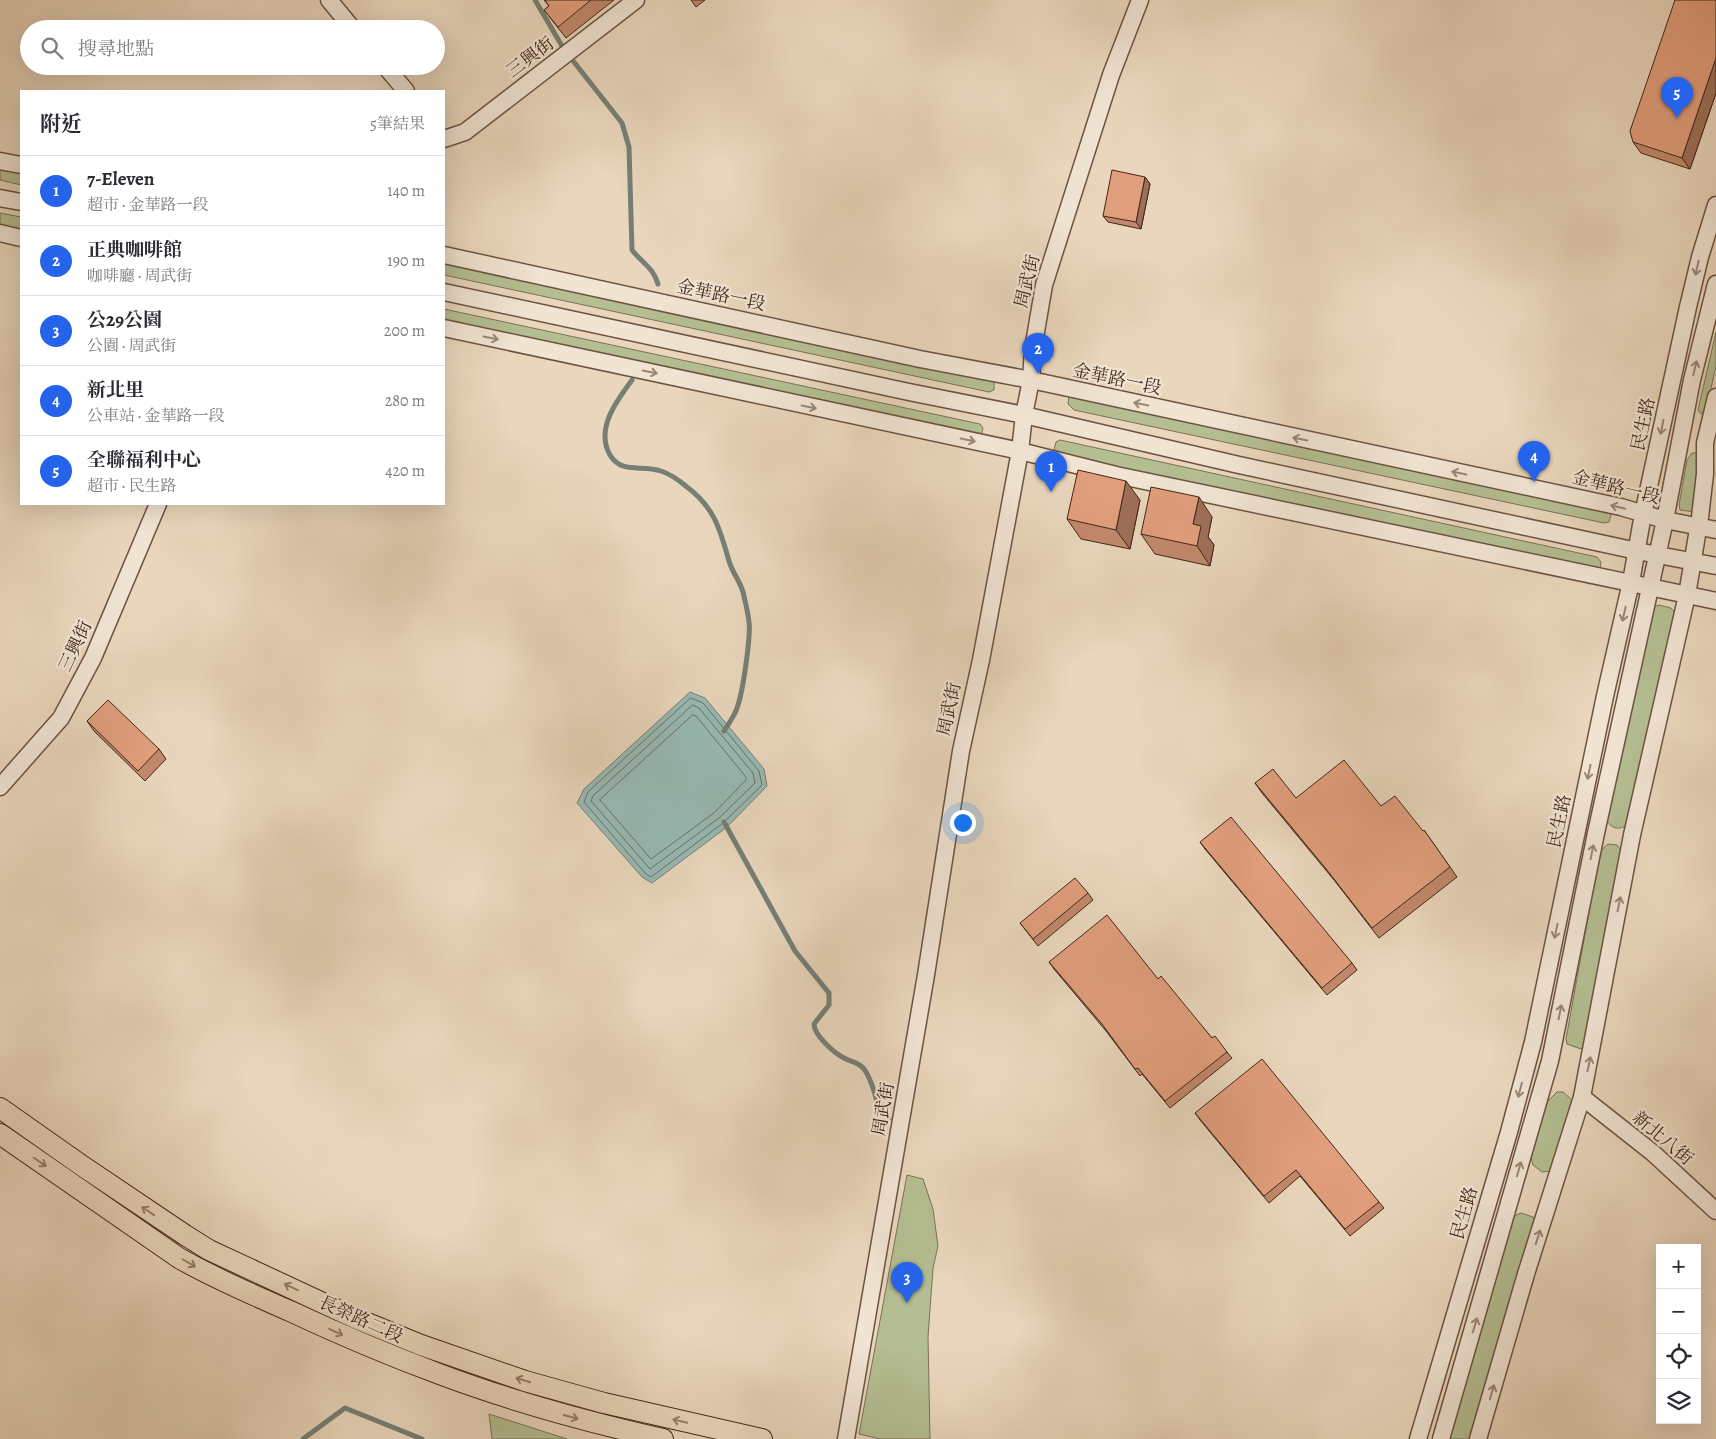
<!DOCTYPE html>
<html lang="zh-TW">
<head>
<meta charset="utf-8">
<style>
	body { margin:0; font-family:Alegreya,"Noto Serif TC",serif; background:#f7f7f7; color:#2b2b33 }
	.controls { position:absolute; right:15px; bottom:15px; display:grid; overflow:hidden; border-radius:0px; box-shadow:0 5px 20px #0002 }
	.controls button { width:45px; height:45px; display:grid; place-items:center; padding:0; border:0; border-bottom:1px solid #e1e1e2; background:#fff; color:#2b2b33; font:25px sans-serif }
	.you { position:absolute; left:962px; top:822px; width:18px; height:18px; margin:-12px; border:4px solid #fff; border-radius:50%; background:#1a73e8; box-shadow:0 0 0 8px #1a73e833 }
	.badge { display:grid; place-items:center; width:32px; height:32px; border-radius:50%; background:#2563eb; color:#fff; font-size:16px; font-weight:700 }
	.pin { position:absolute; translate:-50% -41px; filter:drop-shadow(0 1px 2px #0008) }
	.pin::after { content:''; position:absolute; top:26px; width:18px; height:15px; background:inherit; clip-path:polygon(0 0,100% 0,50% 100%) }
	.list { margin:0; padding:0; list-style:none }
	h2 { display:flex; justify-content:space-between; align-items:center; height:65px; margin:0; padding:0 20px; font-size:21px }
	h2 small { font-size:16px; font-weight:400; color:#7c7c81 }
	.list li { display:grid; grid-template-columns:32px 1fr auto; gap:15px; align-items:center; box-sizing:border-box; height:70px; padding:0 20px; border-top:1px solid #e1e1e2 }
	.list b { display:block; font-size:19px; white-space:nowrap }
	.list p { margin:0; font-size:16px; white-space:nowrap; color:#7c7c81 }
	.list em { font-size:16px; font-style:normal; color:#7c7c81 }
	.icon { flex:none; width:28px; height:28px; fill:none; stroke:currentColor; stroke-width:2; stroke-linecap:round; stroke-linejoin:round }
	.map { position:relative; flex:none; width:1716px; height:1439px; overflow:hidden }
	.search { position:absolute; background:#fff; box-shadow:0 5px 20px #0002; left:20px; top:20px; width:425px; height:55px; display:flex; align-items:center; gap:12px; box-sizing:border-box; padding:0 18px; border-radius:28px; color:#7c7c81; font-size:19px }
	.panel { position:absolute; background:#fff; box-shadow:0 5px 20px #0002; left:20px; top:90px; width:425px; height:415px; border-radius:0px }
	.map>svg:first-child { display:block }
	.green { fill:#b4be92; stroke:#7b7256 }
	.water { fill:#97b9b4; stroke:#757f76 }
	.lines { fill:none; stroke-linecap:round; stroke-linejoin:round }
	.shore { stroke:#6c7066; stroke-width:1 }
	.stream { stroke:#757f76; stroke-width:5 }
	.minor-casing { stroke:#6c5342; stroke-width:19 }
	.major-casing { stroke:#422719; stroke-width:22 }
	.minor { stroke:#f1e4d3; stroke-width:16 }
	.major { stroke:#e9d6bc; stroke-width:20 }
	.wall { fill:#c2886b; stroke:#422719 }
	.shaded-wall { fill:#9e6f57; stroke:#422719 }
	.building { fill:#e19e7c; stroke:#422719 }
	.oneway { stroke:#9a8676 }
	.oneway2 { stroke:#967e6a }
	.labels { text-anchor:middle; dominant-baseline:central; stroke-width:4.5; stroke-linejoin:round; paint-order:stroke }
	.street-label { font-size:18px; fill:#422719; stroke:#f1e4d3 }
</style>
</head>
<body>
<div class="map">
<svg width="1716" height="1439" viewBox="0 0 1716 1439">
	<rect width="100%" height="100%" fill="#e9d6bc"/>
	<filter id="stains"><feTurbulence type="fractalNoise" baseFrequency=".004" numOctaves="4"/><feColorMatrix values="0 0 0 0 .2 0 0 0 0 .09 0 0 0 0 .02 0 0 0 .5 -.17"/></filter>
	<radialGradient id="worn" r=".72"><stop offset=".6" stop-color="#630" stop-opacity="0"/><stop offset="1" stop-color="#630" stop-opacity=".3"/></radialGradient>
	<g class="green">
		<path d="M0 165 21 169V185L0 180Z"/>
		<path d="M0 213 21 217V233L0 229Z"/>
		<path d="M444 263 994 381V390L989 392 444 275Z"/>
		<path d="M444 309 980 424 983 428 981 436 444 322Z"/>
		<path d="M1716 332V366L1706 411 1701 414 1698 410Z"/>
		<path d="M1069 396 1612 512 1609 522 1604 523 1074 410 1068 404Z"/>
		<path d="M1060 440 1597 557 1601 562 1600 569 1058 455 1054 450 1056 442Z"/>
		<path d="M1692 453H1697L1699 455 1694 512 1680 510 1679 505 1687 460Z"/>
		<path d="M1659 605 1671 608 1675 612 1629 824C1621 830 1612 830 1606 820L1651 610 1655 606Z"/>
		<path d="M1608 844 1617 845 1624 854 1585 1046 1581 1049 1567 1044 1566 1039 1600 851Z"/>
		<path d="M1557 1092H1563L1573 1101 1552 1171 1542 1172 1533 1165 1531 1157 1547 1102Z"/>
		<path d="M907 1175 923 1179 933 1209 938 1246 933 1268 928 1337 930 1439H880L859 1434Z"/>
		<path d="M1521 1213 1533 1217 1536 1223 1474 1439H1447L1511 1222 1514 1216Z"/>
		<path d="M489 1414 567 1439H492Z"/>
	</g>
	<path class="water" d="M690 692 705 698 764 769 767 786 727 827 652 883 642 877 577 803 584 789Z"/>
	<g class="lines">
		<g class="shore">
			<path d="M691 698 703 703 759 771 762 785 723 823 651 877 645 873 584 802 588 792Z"/>
			<path d="M693 705 699 708 753 773 755 783 719 818 650 869 591 801 593 796Z"/>
			<path d="M693 715 696 716 746 777V780L714 813 651 859 600 800Z"/>
		</g>
		<g class="stream">
			<path d="M535 0 565 51"/>
			<path d="M574 62 622 123 629 147 632 250C643 264 653 267 658 284"/>
			<path d="M632 380C617 400 595 429 610 455 622 475 642 464 661 471 670 474 680 481 687 487 715 508 720 530 729 561 732 572 740 581 743 592 745 601 748 612 749 622 751 636 743 690 738 705 736 714 729 723 724 731"/>
			<path d="M724 822 795 951 829 993V1005L814 1024C814 1035 834 1053 844 1058 851 1062 858 1062 864 1069 872 1079 877 1101 880 1113L889 1118"/>
			<path d="M303 1439 345 1408 422 1439"/>
		</g>
		<g class="minor-casing">
			<g id="minor">
				<path d="M329 0 353 29"/>
				<path d="M385 66 406 91"/>
				<path d="M444 139 465 132 636 0"/>
				<path d="M0 161 21 165"/>
				<path d="M0 198 21 202"/>
				<path d="M0 233 21 238"/>
				<path d="M444 255 920 359 1031 380 1621 507 1665 520 1716 530"/>
				<path d="M444 292 909 392 1024 415 1239 465 1637 551 1716 566"/>
				<path d="M444 328 1020 451 1116 475 1716 601"/>
				<path d="M0 787 61 718 93 658 158 504"/>
				<path d="M1582 1097 1653 1153 1716 1211"/>
				<path d="M846 1439 926 975 961 751 981 660 1020 451 1024 415 1031 380 1033 349 1044 285 1111 75 1140 0"/>
				<path d="M1418 1439 1509 1132 1533 1042 1605 696 1631 582 1643 514 1688 307 1700 257 1716 205"/>
				<path d="M1441 1439 1550 1061 1596 833 1665 520 1692 380 1716 284"/>
				<path d="M1478 1439 1526 1274 1582 1097 1632 835 1687 595 1700 517 1705 474V443L1716 397"/>
			</g>
		</g>
		<g class="major-casing">
			<g id="major">
				<path d="M0 1108 81 1165 185 1235 209 1250 355 1318 421 1345 525 1381 604 1403 762 1439"/>
				<path d="M0 1134 179 1258C215 1279 254 1295 292 1312 341 1335 391 1356 442 1375 514 1402 588 1422 663 1439"/>
			</g>
		</g>
		<use href="#minor" class="minor"/>
		<use href="#major" class="major"/>
	</g>
	<g class="wall">
		<path d="M544 0H614L566 38 544 10 549 6Z"/>
		<path d="M691 0H705L696 7Z"/>
		<path d="M1716 0V93L1690 169 1641 153 1633 142Z"/>
		<path d="M1145 177 1150 184 1141 229 1108 222 1103 216Z"/>
		<path d="M1140 500 1130 549 1081 539 1067 519Z"/>
		<path d="M1212 517 1208 537 1214 545 1210 566 1155 554 1141 534Z"/>
		<path d="M87 721 159 749 166 759 145 781 94 731Z"/>
		<path d="M1255 783 1296 798 1381 806 1423 831 1424 830 1457 877 1379 938 1334 880 1262 793Z"/>
		<path d="M1200 842 1352 963 1357 970 1327 995 1205 849Z"/>
		<path d="M1088 893 1093 900 1038 946 1020 923Z"/>
		<path d="M1049 962 1158 979 1212 1038 1227 1052 1232 1058 1170 1108 1142 1074 1140 1076 1106 1031 1054 969Z"/>
		<path d="M1195 1113 1379 1202 1384 1208 1350 1236 1300 1176 1269 1203 1200 1120Z"/>
	</g>
	<g class="shaded-wall">
		<path d="M1716 58V93L1690 169 1682 158Z"/>
		<path d="M1145 177 1150 184 1141 229 1136 222Z"/>
		<path d="M1126 481 1140 500 1130 549 1116 530Z"/>
		<path d="M1199 497 1212 517 1208 537 1214 545 1210 566 1197 546 1193 524Z"/>
	</g>
	<g class="building">
		<path d="M545 0H591L558 27 544 10 549 6Z"/>
		<path d="M1675 0H1716V58L1682 158 1633 142 1630 131Z"/>
		<path d="M1112 170 1145 177 1136 222 1103 216Z"/>
		<path d="M1078 470 1126 481 1116 530 1067 519Z"/>
		<path d="M1151 487 1199 497 1193 524 1201 526 1197 546 1141 534Z"/>
		<path d="M108 700 159 749 138 771 87 721Z"/>
		<path d="M1344 760 1381 806 1395 796 1423 831 1424 830 1450 867 1372 928 1327 870 1255 783 1273 769 1296 798Z"/>
		<path d="M1231 817 1352 963 1322 988 1200 842Z"/>
		<path d="M1075 878 1088 893 1033 939 1020 923Z"/>
		<path d="M1107 915 1158 979 1161 976 1212 1038 1215 1036 1227 1052 1165 1101 1138 1068 1135 1069 1102 1024 1049 962Z"/>
		<path d="M1262 1059 1379 1202 1345 1229 1296 1170 1264 1196 1195 1113Z"/>
	</g>
	<defs><path id="oneway-shaft" d="M-6 0H5M1.5-3L5.5 0L1.5 3" fill="none" stroke-width="1.6" stroke-linecap="round" stroke-linejoin="round" transform="scale(1.25)"/></defs>
	<g class="oneway">
		<use href="#oneway-shaft" transform="translate(1697 268) rotate(103)"/>
		<use href="#oneway-shaft" transform="translate(491 338) rotate(12)"/>
		<use href="#oneway-shaft" transform="translate(1695 368) rotate(-76)"/>
		<use href="#oneway-shaft" transform="translate(650 372) rotate(12)"/>
		<use href="#oneway-shaft" transform="translate(1141 404) rotate(-168)"/>
		<use href="#oneway-shaft" transform="translate(809 407) rotate(12)"/>
		<use href="#oneway-shaft" transform="translate(1662 427) rotate(102)"/>
		<use href="#oneway-shaft" transform="translate(1300 439) rotate(-168)"/>
		<use href="#oneway-shaft" transform="translate(968 440) rotate(12)"/>
		<use href="#oneway-shaft" transform="translate(1459 473) rotate(-168)"/>
		<use href="#oneway-shaft" transform="translate(1618 507) rotate(-166)"/>
		<use href="#oneway-shaft" transform="translate(1624 614) rotate(103)"/>
		<use href="#oneway-shaft" transform="translate(1589 772) rotate(102)"/>
		<use href="#oneway-shaft" transform="translate(1592 852) rotate(-79)"/>
		<use href="#oneway-shaft" transform="translate(1619 904) rotate(-79)"/>
		<use href="#oneway-shaft" transform="translate(1556 931) rotate(102)"/>
		<use href="#oneway-shaft" transform="translate(1560 1012) rotate(-79)"/>
		<use href="#oneway-shaft" transform="translate(1589 1064) rotate(-78)"/>
		<use href="#oneway-shaft" transform="translate(1520 1090) rotate(105)"/>
		<use href="#oneway-shaft" transform="translate(1519 1169) rotate(-74)"/>
		<use href="#oneway-shaft" transform="translate(1538 1237) rotate(-72)"/>
		<use href="#oneway-shaft" transform="translate(1475 1325) rotate(-73)"/>
		<use href="#oneway-shaft" transform="translate(1492 1392) rotate(-73)"/>
	</g>
	<g class="oneway2">
		<use href="#oneway-shaft" transform="translate(40 1162) rotate(35)"/>
		<use href="#oneway-shaft" transform="translate(148 1211) rotate(-146)"/>
		<use href="#oneway-shaft" transform="translate(189 1263) rotate(30)"/>
		<use href="#oneway-shaft" transform="translate(291 1287) rotate(-155)"/>
		<use href="#oneway-shaft" transform="translate(336 1332) rotate(25)"/>
		<use href="#oneway-shaft" transform="translate(523 1380) rotate(-163)"/>
		<use href="#oneway-shaft" transform="translate(571 1417) rotate(15)"/>
		<use href="#oneway-shaft" transform="translate(680 1421) rotate(-167)"/>
	</g>
	<g class="labels">
		<g class="street-label">
			<text transform="translate(530 57) rotate(-37)">三興街</text>
			<text transform="translate(1027 281) rotate(-76)">周武街</text>
			<text transform="translate(721 295) rotate(12)">金華路一段</text>
			<text transform="translate(1117 379) rotate(12)">金華路一段</text>
			<text transform="translate(1643 424) rotate(-78)">民生路</text>
			<text transform="translate(1616 487) rotate(14)">金華路一段</text>
			<text transform="translate(75 646) rotate(-65)">三興街</text>
			<text transform="translate(949 709) rotate(-78)">周武街</text>
			<text transform="translate(1559 821) rotate(-78)">民生路</text>
			<text transform="translate(883 1109) rotate(-80)">周武街</text>
			<text transform="translate(1663 1138) rotate(40)">新北八街</text>
			<text transform="translate(1464 1213) rotate(-74)">民生路</text>
			<text transform="translate(361 1319) rotate(24)">長榮路二段</text>
		</g>
	</g>
	<rect width="100%" height="100%" filter="url(#stains)"/>
	<rect width="100%" height="100%" fill="url(#worn)"/>
</svg>
<div class="controls">
<button>+</button>
<button>−</button>
<button><svg class="icon" aria-label="locate" viewBox="0 0 24 24"><circle cx="12" cy="12" r="6"/><path d="M12 2v4M12 18v4M2 12h4M18 12h4"/></svg></button>
<button><svg class="icon" aria-label="layers" viewBox="0 0 24 24"><path d="M12 4l9 5-9 5-9-5zM3 14l9 5 9-5"/></svg></button>
</div>
<div class="you"></div>
<div class="pin badge" style="left:1051px;top:492px">1</div>
<div class="pin badge" style="left:1038px;top:374px">2</div>
<div class="pin badge" style="left:907px;top:1303px">3</div>
<div class="pin badge" style="left:1534px;top:482px">4</div>
<div class="pin badge" style="left:1677px;top:118px">5</div>
<div class="search"><svg class="icon" aria-label="search" viewBox="0 0 24 24"><circle cx="10" cy="10" r="6"/><path d="M15 15l6 6"/></svg>搜尋地點</div>
<section class="panel">
<h2>附近<small>5筆結果</small></h2>
<ul class="list">
<li><span class="badge">1</span><div><b>7-Eleven</b><p>超市 · 金華路一段</p></div><em>140 m</em></li>
<li><span class="badge">2</span><div><b>正典咖啡館</b><p>咖啡廳 · 周武街</p></div><em>190 m</em></li>
<li><span class="badge">3</span><div><b>公29公園</b><p>公園 · 周武街</p></div><em>200 m</em></li>
<li><span class="badge">4</span><div><b>新北里</b><p>公車站 · 金華路一段</p></div><em>280 m</em></li>
<li><span class="badge">5</span><div><b>全聯福利中心</b><p>超市 · 民生路</p></div><em>420 m</em></li>
</ul>
</section>
</div>
</body>
</html>
